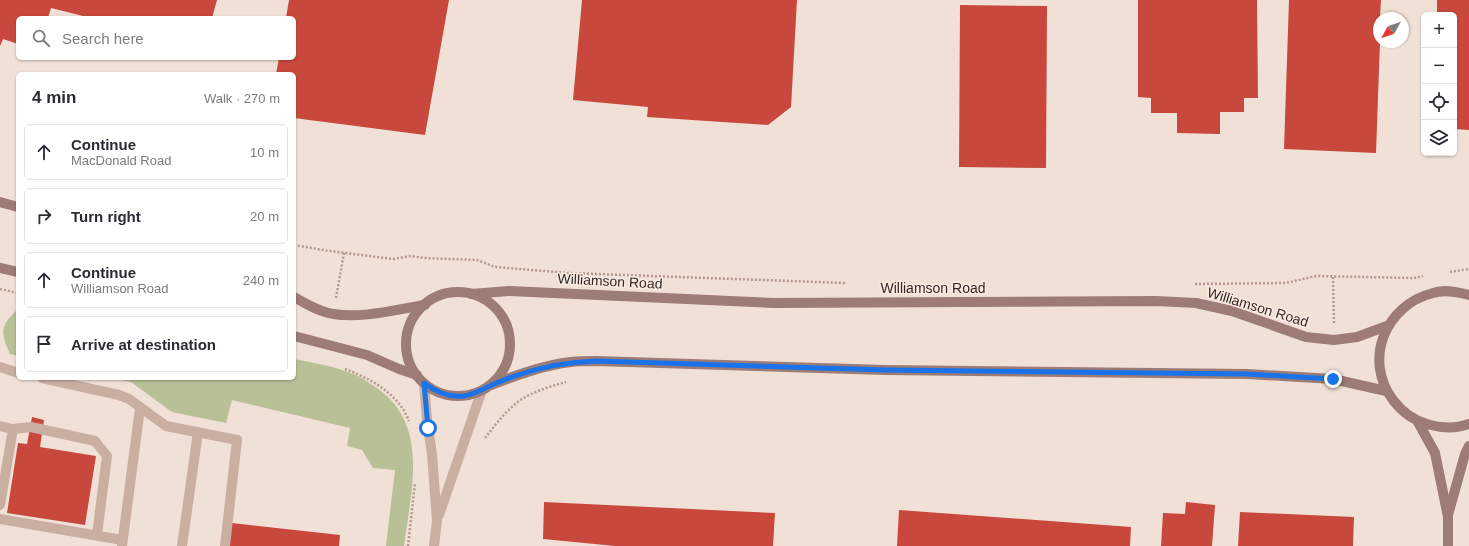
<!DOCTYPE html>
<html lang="en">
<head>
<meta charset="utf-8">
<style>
	body { margin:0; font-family:Arial,sans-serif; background:#f7f7f7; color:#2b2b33 }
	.controls { position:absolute; right:12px; top:12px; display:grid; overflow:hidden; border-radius:6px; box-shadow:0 1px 3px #0004 }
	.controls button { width:36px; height:36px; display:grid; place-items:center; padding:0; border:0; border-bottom:1px solid #e1e1e2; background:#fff; color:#2b2b33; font:20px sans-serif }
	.compass { position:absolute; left:1373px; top:12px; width:36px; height:36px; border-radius:50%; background:#fff; box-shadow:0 1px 3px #0004; rotate:230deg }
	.stop { position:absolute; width:12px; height:12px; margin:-9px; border:3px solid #1a73e8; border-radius:50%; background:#fff }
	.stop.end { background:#1a73e8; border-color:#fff; box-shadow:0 1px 4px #0008 }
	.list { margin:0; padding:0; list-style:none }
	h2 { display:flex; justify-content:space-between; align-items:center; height:52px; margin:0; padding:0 16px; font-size:17px }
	h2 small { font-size:13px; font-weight:400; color:#7c7c81 }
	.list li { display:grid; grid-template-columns:26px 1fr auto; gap:12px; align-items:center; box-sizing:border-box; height:56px; margin:0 8px 8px; padding:0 8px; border:1px solid #e1e1e2; border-radius:6px }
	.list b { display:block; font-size:15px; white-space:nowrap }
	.list p { margin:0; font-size:13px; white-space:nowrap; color:#7c7c81 }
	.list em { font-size:13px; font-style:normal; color:#7c7c81 }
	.icon { flex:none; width:22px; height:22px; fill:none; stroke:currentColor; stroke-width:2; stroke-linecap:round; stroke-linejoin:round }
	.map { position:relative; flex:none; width:1469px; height:546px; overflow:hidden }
	.search { position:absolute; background:#fff; box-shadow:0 1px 3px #0004; left:16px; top:16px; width:280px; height:44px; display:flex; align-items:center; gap:10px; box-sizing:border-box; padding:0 14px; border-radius:6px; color:#7c7c81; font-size:15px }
	.panel { position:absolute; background:#fff; box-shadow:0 1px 3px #0004; left:16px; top:72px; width:280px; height:308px; border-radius:6px }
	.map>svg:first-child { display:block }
	.green { fill:#b8c096 }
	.building { fill:#c8483d }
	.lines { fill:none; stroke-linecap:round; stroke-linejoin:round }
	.path { stroke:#b4978d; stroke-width:2.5; stroke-dasharray:2 2; stroke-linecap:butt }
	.service { stroke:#c9aea2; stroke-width:10 }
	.tertiary { stroke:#c9aea2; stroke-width:10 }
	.secondary { stroke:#9c7c74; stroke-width:10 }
	.route { stroke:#1a73e8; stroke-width:5 }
	.labels { text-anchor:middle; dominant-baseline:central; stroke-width:3; stroke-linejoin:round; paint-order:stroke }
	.street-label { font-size:14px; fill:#332725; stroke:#f9ebe2 }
</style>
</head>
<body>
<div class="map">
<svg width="1469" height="546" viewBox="0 0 1469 546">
	<rect width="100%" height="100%" fill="#f1e0d6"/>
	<g class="green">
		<path d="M18 309V356L10 354C0 332 0 326 18 309Z"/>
		<path d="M294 359C314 363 334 366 353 374 362 377 369 383 377 388 430 425 411 491 404 546H386L395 470 373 468 362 450 347 446 350 428 232 400 226 423 172 412 131 382 112 378H294Z"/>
	</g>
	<g class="building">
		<path d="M0 0H217L212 18H91L51 8 48 18H18V44L3 39 0 46Z"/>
		<path d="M289 0H449L425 135 294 118V74H276L279 58H294V18H286Z"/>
		<path d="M582 0H797L791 107 768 125 647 117 648 107 573 100Z"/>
		<path d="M1138 0H1257L1258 98H1244V112H1220V134L1177 133V113H1151V98L1138 97Z"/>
		<path d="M1289 0H1381L1380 18H1379L1380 42 1376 153 1284 149Z"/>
		<path d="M1437 0H1469V130L1454 129V15H1437Z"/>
		<path d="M960 5 1047 6 1046 168 959 167Z"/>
		<path d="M32 417 44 420 40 447 96 456 85 525 7 513 18 443 27 444Z"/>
		<path d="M544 502 775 513 773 546H615L543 539Z"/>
		<path d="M1186 502 1215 505 1212 546H1161L1163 513 1185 514Z"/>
		<path d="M899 510 1131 527 1130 546H897Z"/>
		<path d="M1240 512 1354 517 1353 546H1238Z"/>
		<path d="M232 523 340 535 339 546H229Z"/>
	</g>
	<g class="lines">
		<g class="path">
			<path d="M294 245 329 251 393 259 411 256 424 258 477 260 495 267 568 273 846 283"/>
			<path d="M1450 272 1469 269"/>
			<path d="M1333 277 1334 324"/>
			<path d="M1195 284 1286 283 1316 276 1414 278 1423 276"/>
			<path d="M0 289 18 293"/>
			<path d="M336 298 344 253"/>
			<path d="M345 369C371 379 398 393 409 421"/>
			<path d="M485 438C496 424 507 409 522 399 535 391 551 386 566 382"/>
			<path d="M408 546 415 483"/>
		</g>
		<g class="service">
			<path d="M0 367 18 373"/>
			<path d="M42 378 119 395 129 399 166 426 237 440 225 546"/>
			<path d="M0 426 13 429 0 505"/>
			<path d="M13 429 31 427 95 441 107 456 97 535"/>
			<path d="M0 519 122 540"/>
			<path d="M122 546 140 408"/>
			<path d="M182 546 198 432"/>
		</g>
		<g class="tertiary">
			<path d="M424 383 427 420 432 454 437 521 434 546"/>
			<path d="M439 515 482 390"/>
		</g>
		<g class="secondary">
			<path d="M0 202 18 207"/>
			<path d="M0 268 18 272"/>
			<circle cx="458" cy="344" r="52"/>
			<path d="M471 294 509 291 773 303 1156 301 1196 303 1232 311 1306 337 1334 340 1357 337 1387 326"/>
			<path d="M1469 295C1458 292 1445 289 1433 293 1385 305 1363 360 1393 400 1402 412 1413 420 1427 424 1441 428 1456 429 1469 424"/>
			<path d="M294 297C306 304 320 312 334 314 361 319 398 309 425 305"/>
			<path d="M294 336 367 355 399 369 417 375"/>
			<path d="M491 385C517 375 544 365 571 362 579 361 588 361 596 361L885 370 1247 374 1333 379 1386 391"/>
			<path d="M1418 422 1435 453 1448 517V546"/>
			<path d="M1448 515 1465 454 1469 446"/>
		</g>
	</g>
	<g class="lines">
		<path class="route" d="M428 428 424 383C436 392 449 398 464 396 475 394 482 389 492 385 500 381 509 378 518 375 544 366 569 362 596 361L885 370 1247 374 1333 379"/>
	</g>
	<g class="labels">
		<g class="street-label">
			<text transform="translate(610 281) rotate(3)">Williamson Road</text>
			<text x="933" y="288">Williamson Road</text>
			<text transform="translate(1258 307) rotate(17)">Williamson Road</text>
		</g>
	</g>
</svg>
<div class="controls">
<button>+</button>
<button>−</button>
<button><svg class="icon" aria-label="locate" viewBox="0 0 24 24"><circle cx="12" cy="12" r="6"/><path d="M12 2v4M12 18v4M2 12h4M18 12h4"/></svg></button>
<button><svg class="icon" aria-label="layers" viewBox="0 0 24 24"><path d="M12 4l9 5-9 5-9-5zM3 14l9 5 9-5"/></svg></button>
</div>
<svg class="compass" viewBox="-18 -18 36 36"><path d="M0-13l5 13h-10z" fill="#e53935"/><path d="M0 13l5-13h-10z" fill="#7c7c81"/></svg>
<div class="stop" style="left:428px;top:428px"></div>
<div class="stop end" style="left:1333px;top:379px"></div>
<div class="search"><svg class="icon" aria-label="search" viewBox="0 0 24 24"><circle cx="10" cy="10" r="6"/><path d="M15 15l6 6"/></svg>Search here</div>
<section class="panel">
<h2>4 min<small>Walk · 270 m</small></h2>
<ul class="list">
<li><svg class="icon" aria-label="ahead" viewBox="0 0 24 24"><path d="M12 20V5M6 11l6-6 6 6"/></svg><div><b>Continue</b><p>MacDonald Road</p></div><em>10 m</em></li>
<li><svg class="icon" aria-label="right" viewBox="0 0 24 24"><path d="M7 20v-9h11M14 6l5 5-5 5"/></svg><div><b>Turn right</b></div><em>20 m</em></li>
<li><svg class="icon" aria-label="ahead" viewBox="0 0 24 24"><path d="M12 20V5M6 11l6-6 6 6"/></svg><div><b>Continue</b><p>Williamson Road</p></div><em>240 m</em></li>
<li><svg class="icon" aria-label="arrive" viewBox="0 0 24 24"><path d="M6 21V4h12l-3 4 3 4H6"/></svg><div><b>Arrive at destination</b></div></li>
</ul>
</section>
</div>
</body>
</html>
